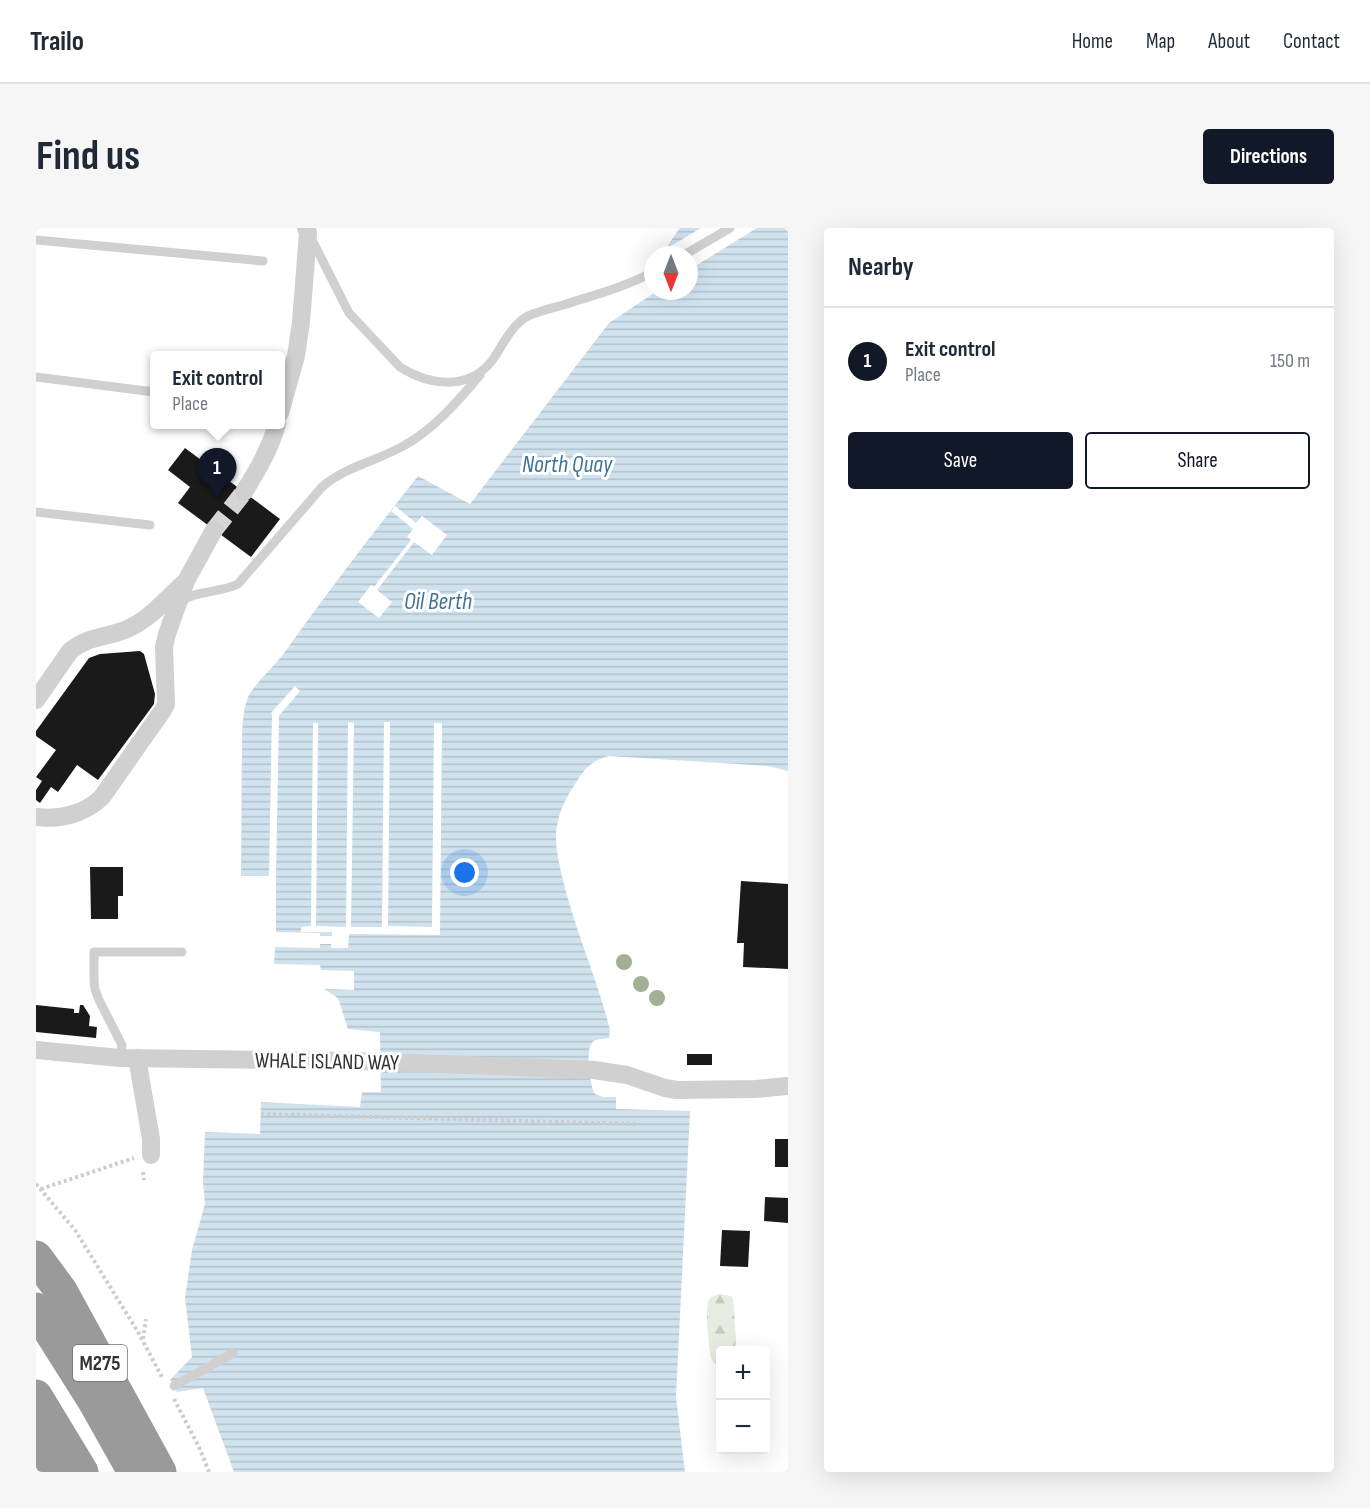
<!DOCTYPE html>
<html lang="en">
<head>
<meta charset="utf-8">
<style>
	body { margin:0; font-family:"Sofia Sans Condensed",sans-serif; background:#f6f6f7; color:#1f2937 }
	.controls { position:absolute; right:18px; bottom:18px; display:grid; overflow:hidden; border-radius:6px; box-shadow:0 6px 24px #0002 }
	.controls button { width:54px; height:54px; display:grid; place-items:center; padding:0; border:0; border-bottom:2px solid #e0e1e3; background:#fff; color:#1f2937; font:30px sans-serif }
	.compass { position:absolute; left:608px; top:18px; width:54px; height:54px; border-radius:50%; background:#fff; box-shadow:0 6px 24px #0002; rotate:180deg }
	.you { position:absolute; left:429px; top:645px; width:21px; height:21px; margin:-15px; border:4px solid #fff; border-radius:50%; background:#1a73e8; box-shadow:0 0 0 9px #1a73e833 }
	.badge { display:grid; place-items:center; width:39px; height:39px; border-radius:50%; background:#111827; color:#fff; font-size:20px; font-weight:700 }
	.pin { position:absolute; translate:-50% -50px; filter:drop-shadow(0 2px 3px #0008) }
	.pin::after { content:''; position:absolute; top:32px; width:21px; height:18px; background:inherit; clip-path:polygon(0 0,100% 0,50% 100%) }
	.popup { position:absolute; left:114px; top:123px; width:135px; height:78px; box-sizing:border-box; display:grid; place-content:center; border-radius:6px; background:#fff; filter:drop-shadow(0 2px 4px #0005); font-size:20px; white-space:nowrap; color:#747a83 }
	.popup b { font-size:22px; color:#1f2937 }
	.popup::after { content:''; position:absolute; left:50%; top:100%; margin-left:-12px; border:12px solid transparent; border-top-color:#fff }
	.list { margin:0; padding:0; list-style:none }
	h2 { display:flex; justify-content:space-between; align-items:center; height:78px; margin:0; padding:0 24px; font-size:26px }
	h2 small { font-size:20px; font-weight:400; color:#747a83 }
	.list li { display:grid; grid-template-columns:39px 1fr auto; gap:18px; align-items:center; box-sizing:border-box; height:108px; padding:0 24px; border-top:2px solid #e0e1e3 }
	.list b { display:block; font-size:22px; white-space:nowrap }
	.list p { margin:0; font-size:20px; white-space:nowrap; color:#747a83 }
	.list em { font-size:20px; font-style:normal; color:#747a83 }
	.actions { display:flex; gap:12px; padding:18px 24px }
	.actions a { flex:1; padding:14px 0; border:2px solid #111827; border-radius:6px; text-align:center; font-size:21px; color:#111827 }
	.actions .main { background:#111827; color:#fff }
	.map { position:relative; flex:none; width:752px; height:1244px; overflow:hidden; border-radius:6px }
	header { display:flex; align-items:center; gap:36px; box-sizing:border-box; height:84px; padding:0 30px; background:#fff; border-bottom:2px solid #e0e1e3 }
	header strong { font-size:28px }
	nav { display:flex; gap:33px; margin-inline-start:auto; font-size:21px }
	.intro { display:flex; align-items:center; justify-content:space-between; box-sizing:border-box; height:144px; padding:0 36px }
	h1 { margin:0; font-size:42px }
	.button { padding:15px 27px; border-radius:6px; background:#111827; color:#fff; font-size:21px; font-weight:700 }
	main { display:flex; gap:36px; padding:0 36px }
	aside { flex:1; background:#fff; border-radius:6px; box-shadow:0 6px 24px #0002 }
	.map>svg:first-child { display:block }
	.forest { fill:url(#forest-firs) }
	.water { fill:url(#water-rules) }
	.pier { fill:#fff }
	.building { fill:#1a1a1a }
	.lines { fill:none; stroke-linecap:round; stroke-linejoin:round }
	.street-tunnel { stroke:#d6d6d6; stroke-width:18; stroke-dasharray:18 9; stroke-linecap:butt }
	.path { stroke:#cdcdcd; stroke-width:4; stroke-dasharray:3 3; stroke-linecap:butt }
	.lane { stroke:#d0d0d0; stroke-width:9 }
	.street { stroke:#d0d0d0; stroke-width:18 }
	.highway { stroke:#9a9a9a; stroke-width:33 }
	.tree { fill:#a2b095 }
	.labels { text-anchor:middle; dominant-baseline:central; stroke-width:6; stroke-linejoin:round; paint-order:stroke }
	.shield { fill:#fff; stroke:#707070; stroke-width:1.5 }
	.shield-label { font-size:21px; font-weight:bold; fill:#333 }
	.street-label { font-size:22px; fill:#333; stroke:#fff }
	.water-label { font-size:24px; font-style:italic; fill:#3f7597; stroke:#fff }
</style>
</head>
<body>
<header>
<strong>Trailo</strong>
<nav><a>Home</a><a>Map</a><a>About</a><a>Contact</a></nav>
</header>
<div class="intro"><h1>Find us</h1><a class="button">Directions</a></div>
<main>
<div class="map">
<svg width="752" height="1244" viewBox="0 0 752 1244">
	<defs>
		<pattern id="forest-firs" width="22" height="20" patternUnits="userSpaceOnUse" patternTransform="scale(1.5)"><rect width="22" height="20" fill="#e6ecdf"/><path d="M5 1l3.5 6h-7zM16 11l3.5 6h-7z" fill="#c6cbc0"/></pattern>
		<pattern id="water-rules" width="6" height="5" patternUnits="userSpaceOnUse" patternTransform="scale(1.5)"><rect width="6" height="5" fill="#cfe2ee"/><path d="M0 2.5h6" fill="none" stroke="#b2c2cd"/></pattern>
	</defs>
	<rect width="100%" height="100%" fill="#fff"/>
	<path class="forest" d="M683 1066 695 1068 697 1071 700 1110 699 1122H684V1137L678 1135 675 1130C673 1118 669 1085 672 1075 674 1069 677 1068 683 1066Z"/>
	<path class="water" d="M644 0H752V543L732 538 573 528C556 532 548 541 539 556 531 568 523 583 521 598 518 613 522 629 525 644 537 698 561 749 574 802L573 810C567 811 559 810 555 816 550 824 554 859 559 866L567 869H580V881L654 883 640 1169 649 1244H198L167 1160 141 1164 134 1152 156 1129 149 1070 156 1022 169 976 167 954 169 904 224 906 225 874 324 879 326 864H345L344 804 312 801 302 770 288 761 318 762V743L285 742 284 737 238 736 239 719 284 720V705L240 704V648H205L206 508C207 495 207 479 213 467 222 452 238 439 248 425 291 365 336 306 382 248L434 276 573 95 621 63H653V27H639L632 17Z"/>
	<g class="pier">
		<path d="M665 0H721L653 42V27H639L633 19Z"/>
		<path d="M359 278 380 295 386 288 411 307 396 327 378 314 341 362 356 374 343 390 322 374 335 357 338 359 375 312 371 309 377 301 355 283Z"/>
		<path d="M259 458 264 463 243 488 240 648H233L236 486 235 485Z"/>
		<path d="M312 494 318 495 315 699H346L348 494H354L352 698 396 699 398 495H406L404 707 313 706 312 720H295V716H284V708H296V704H265V699L275 698 277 495H282L280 698 310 699Z"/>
	</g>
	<g class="building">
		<path d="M149 220 244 291 215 329 142 275 154 259 132 242Z"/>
		<path d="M104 423 108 426 119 466 118 476 62 552 41 537 22 564 15 559 4 575 0 572V562L6 553 0 549 20 522 0 508V503L53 430 64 426Z"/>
		<path d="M54 639H87V668H82V691H55Z"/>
		<path d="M705 653 752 656V741L707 739 708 715H701Z"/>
		<path d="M0 777 38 781V785H43L44 777H47L54 788 53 798 61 799 60 810 0 804Z"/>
		<rect x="651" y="826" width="25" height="11"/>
		<rect x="739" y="911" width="13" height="28"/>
		<path d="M729 969 752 970V995L728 993Z"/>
		<path d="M686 1002 714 1003 712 1039 684 1038Z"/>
	</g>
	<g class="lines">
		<path class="street-tunnel" d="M178 302 208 264"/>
		<g class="path">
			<path d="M225 886 603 896"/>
			<path d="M107 944 108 952"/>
			<path d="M0 956 39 1002 102 1104 127 1151"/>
			<path d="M5 961 98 930"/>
			<path d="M107 1111 110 1091"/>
			<path d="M138 1171 163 1219 173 1244"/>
		</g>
		<g class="lane">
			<path d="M275 10 313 85 364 139C392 157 431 163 455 134 466 119 475 97 492 88 503 83 516 80 527 77 558 67 589 59 617 44"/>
			<path d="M0 12 227 33"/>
			<path d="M648 27 694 0"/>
			<path d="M0 149 118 164"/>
			<path d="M0 284 114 297"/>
			<path d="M145 373C162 362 184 365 202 356L286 259C310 238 342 233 369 217 398 201 423 172 444 147"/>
			<path d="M84 830 86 817 63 772 59 761 58 753V724H146"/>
			<path d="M138 1158 197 1125"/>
		</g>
		<g class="street">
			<path d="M244 185 260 128 265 94 272 5 270 0"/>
			<path d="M208 264C221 243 234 221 241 196"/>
			<path d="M0 472 34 423C54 407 70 410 91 401 113 392 130 371 147 356"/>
			<path d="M0 589C24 592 49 586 66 569L127 482 130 476 128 419 131 406 150 353 178 302"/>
			<path d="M0 822 84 830 322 833 558 842 591 847 629 860 641 862 719 861 752 858"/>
			<path d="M101 830 115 911V927"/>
		</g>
		<g class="highway">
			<path d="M0 1029 25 1063 124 1244"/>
			<path d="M0 1081 58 1173 98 1244"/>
			<path d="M0 1168 46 1244"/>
			<path d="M0 1214 19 1244"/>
		</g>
	</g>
	<g class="tree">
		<circle cx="588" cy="734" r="8"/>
		<circle cx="605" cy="756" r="8"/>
		<circle cx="621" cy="770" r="8"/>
	</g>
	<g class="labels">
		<rect class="shield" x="37" y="1117" width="54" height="36" rx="4.5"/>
		<g class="shield-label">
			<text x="64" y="1135">M275</text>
		</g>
		<g class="street-label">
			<text transform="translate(291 834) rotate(1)">WHALE ISLAND WAY</text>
		</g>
		<g class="water-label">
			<text x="531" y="236">North Quay</text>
			<text x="402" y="373">Oil Berth</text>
		</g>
	</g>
</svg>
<div class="controls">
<button>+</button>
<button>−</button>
</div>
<svg class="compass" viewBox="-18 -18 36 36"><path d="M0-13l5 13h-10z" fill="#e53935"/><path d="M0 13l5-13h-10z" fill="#747a83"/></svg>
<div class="you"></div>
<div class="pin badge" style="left:181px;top:270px">1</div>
<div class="popup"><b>Exit control</b>Place</div>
</div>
<aside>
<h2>Nearby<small></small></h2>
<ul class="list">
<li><span class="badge">1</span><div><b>Exit control</b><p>Place</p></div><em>150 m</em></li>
</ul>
<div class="actions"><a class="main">Save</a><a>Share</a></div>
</aside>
</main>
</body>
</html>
